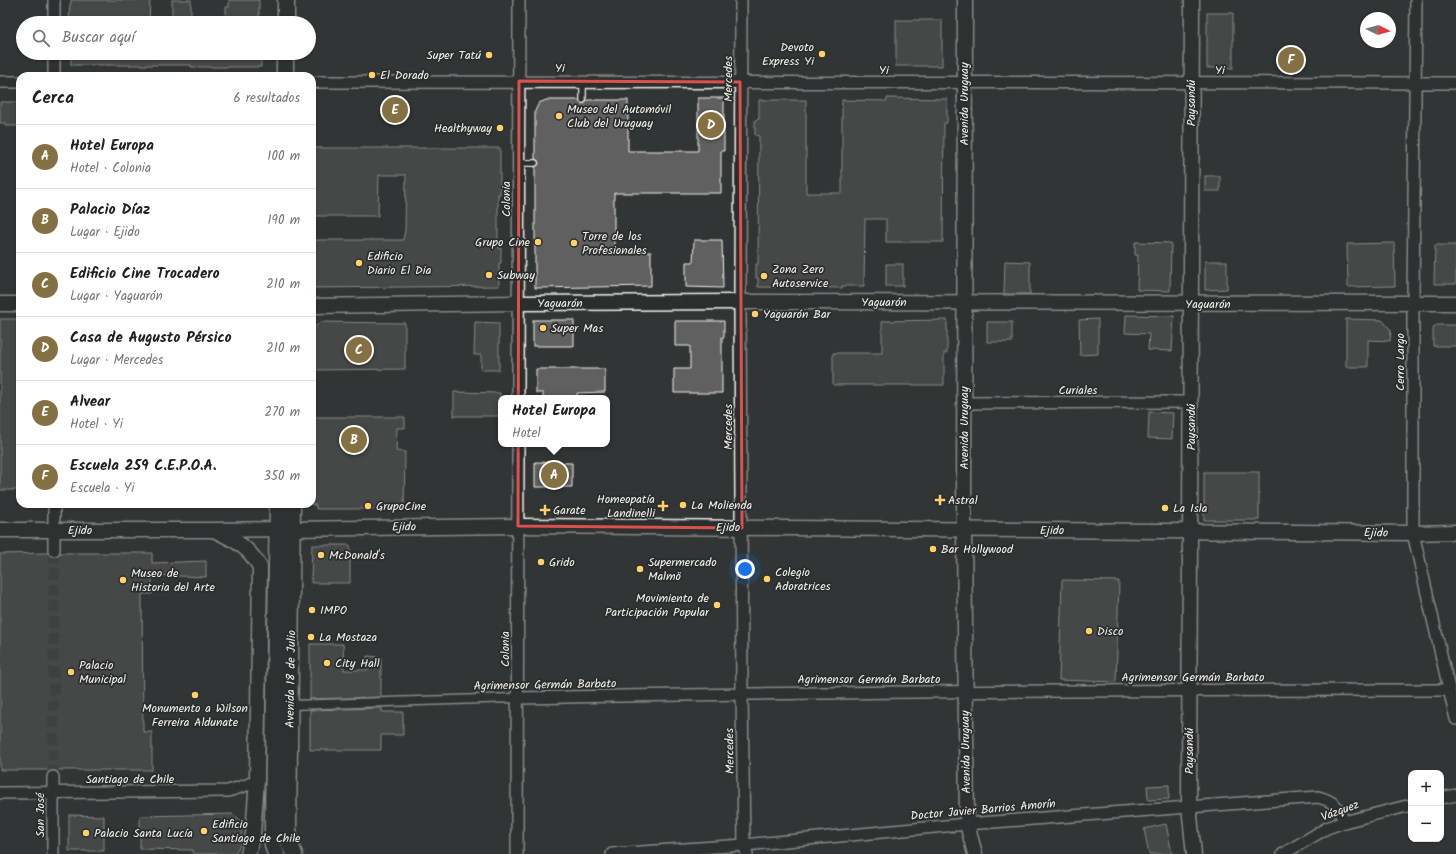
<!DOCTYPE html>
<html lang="es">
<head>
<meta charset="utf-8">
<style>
	body { margin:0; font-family:Kalam,sans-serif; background:#f6f6f6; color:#202124 }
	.controls { position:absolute; right:12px; bottom:12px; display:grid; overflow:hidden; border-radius:8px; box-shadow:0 1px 3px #0004 }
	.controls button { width:36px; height:36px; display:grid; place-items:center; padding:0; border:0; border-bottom:1px solid #e0e0e0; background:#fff; color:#202124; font:20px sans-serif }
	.compass { position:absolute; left:1360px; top:12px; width:36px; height:36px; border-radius:50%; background:#fff; box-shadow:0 1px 3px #0004; rotate:95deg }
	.you { position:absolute; left:745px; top:569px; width:14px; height:14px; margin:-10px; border:3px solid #fff; border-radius:50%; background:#1a73e8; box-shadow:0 0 0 6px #1a73e833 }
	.badge { display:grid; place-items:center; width:26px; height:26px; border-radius:50%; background:#847042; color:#fff; font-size:13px; font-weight:700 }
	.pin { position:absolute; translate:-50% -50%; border:2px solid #fff; box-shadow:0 1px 4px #0006 }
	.popup { position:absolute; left:498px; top:395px; width:112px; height:52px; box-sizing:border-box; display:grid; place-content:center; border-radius:8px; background:#fff; filter:drop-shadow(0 1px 3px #0005); font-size:13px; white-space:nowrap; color:#757577 }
	.popup b { font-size:15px; color:#202124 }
	.popup::after { content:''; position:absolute; left:50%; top:100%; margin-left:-8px; border:8px solid transparent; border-top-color:#fff }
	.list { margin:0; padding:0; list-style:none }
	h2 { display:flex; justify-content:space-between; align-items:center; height:52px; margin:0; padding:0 16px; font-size:17px }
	h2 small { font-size:13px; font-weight:400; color:#757577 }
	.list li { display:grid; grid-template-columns:26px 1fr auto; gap:12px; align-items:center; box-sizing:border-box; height:64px; padding:0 16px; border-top:1px solid #e0e0e0 }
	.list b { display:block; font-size:15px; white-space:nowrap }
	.list p { margin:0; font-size:13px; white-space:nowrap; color:#757577 }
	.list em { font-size:13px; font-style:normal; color:#757577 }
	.icon { flex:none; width:22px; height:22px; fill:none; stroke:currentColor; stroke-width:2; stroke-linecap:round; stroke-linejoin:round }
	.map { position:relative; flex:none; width:1456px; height:854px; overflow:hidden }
	.search { position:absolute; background:#fff; box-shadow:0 1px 3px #0004; left:16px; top:16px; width:300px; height:44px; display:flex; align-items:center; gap:10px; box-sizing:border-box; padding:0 14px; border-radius:22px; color:#757577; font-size:15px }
	.panel { position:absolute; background:#fff; box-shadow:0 1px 3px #0004; left:16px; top:72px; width:300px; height:436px; border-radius:12px }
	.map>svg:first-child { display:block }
	.building { fill:#5f605f; stroke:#f4f1e8 }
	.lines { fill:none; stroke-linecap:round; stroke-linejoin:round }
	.minor-tunnel { stroke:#4f5150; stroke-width:11; stroke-dasharray:11 5.5; stroke-linecap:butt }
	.service-casing { stroke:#f4f1e8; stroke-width:8 }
	.pedestrian-casing { stroke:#f4f1e8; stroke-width:11 }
	.minor-casing { stroke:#f4f1e8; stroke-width:14 }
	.tertiary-casing { stroke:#f4f1e8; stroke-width:17 }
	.secondary-casing { stroke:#f4f1e8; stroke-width:19 }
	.service { stroke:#2a2d2e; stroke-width:5.5 }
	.pedestrian { stroke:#2a2d2e; stroke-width:8 }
	.minor { stroke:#2a2d2e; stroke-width:11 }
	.tertiary { stroke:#2a2d2e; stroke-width:14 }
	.secondary { stroke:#2a2d2e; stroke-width:16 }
	.marked { fill:none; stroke:#dc504e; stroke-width:3; stroke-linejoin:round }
	.poi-dot { fill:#ffd166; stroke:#2a2d2e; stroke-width:1.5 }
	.labels { text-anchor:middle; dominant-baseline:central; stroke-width:3.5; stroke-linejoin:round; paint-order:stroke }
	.poi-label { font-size:12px; fill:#f4f1e8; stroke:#2a2d2e; text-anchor:start }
	.street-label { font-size:12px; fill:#f4f1e8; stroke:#2a2d2e }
</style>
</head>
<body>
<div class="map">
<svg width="1456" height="854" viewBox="0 0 1456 854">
	<rect width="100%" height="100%" fill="#323535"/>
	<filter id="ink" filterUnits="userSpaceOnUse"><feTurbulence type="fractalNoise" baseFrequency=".025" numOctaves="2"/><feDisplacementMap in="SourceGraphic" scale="8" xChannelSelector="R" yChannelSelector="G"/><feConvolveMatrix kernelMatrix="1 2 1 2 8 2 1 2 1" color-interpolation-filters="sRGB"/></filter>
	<g filter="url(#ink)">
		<g class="building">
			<path d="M71 0H150L149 23H69L70 4H71Z"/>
			<rect x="172" y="0" width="19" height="23"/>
			<path d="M229 0H259V23H226V7H229Z"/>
			<rect x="1207" y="13" width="26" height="55"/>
			<rect x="896" y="20" width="46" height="46"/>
			<path d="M71 53H261V67H191V65H71Z"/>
			<path d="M698 98H724V151H721V193H614V252H651V286L535 288V167L537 166 539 163 538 161 535 159V111L539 103 546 100H579L583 104 585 103 587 100H628V151H698Z"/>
			<path d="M887 98 947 99V123H944L943 242H886V219H865L864 286H842V288L758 287V278H756V264H758L759 136 755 135V120L759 119V100H806V193H842V100L887 101Z"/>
			<path d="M0 102H20V126H5L6 123H0Z"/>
			<path d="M313 148H500V194H498V240H499V248H501V263H499V286L312 288V240H403L405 230 406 175H379L378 216H312Z"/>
			<rect x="1205" y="176" width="15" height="15"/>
			<path d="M694 240H722L723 288 686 287V262H693Z"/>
			<path d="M1135 242 1171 243 1170 291 1137 290 1138 255H1135Z"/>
			<path d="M1394 243 1395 286 1348 287 1347 244Z"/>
			<path d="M1435 245H1456V284H1434Z"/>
			<path d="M1005 261 1030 262V294H1004Z"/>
			<path d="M1205 261H1227V289L1205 290Z"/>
			<rect x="886" y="264" width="17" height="22"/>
			<path d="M1126 315 1174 316 1172 351 1148 350 1149 334 1125 333Z"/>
			<rect x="0" y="319" width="20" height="171"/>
			<path d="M1098 319V354L1080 355 1079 320Z"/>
			<path d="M1346 319 1382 320 1391 330 1390 341 1368 340V367H1346Z"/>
			<rect x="533" y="320" width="41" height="26"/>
			<path d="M947 320V353H944V385H833V353H882V321Z"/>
			<path d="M675 321H724V337H722V393H674V369H690V346H675Z"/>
			<path d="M320 322 405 323V369L312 370V330Z"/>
			<path d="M475 322 499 323V370H481V355H474Z"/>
			<rect x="987" y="322" width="25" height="20"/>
			<path d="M1437 325H1456V346H1433V330L1434 327Z"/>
			<path d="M536 369H605V392L577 393V398H543V393H536Z"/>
			<path d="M454 392 500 393V416H454Z"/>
			<path d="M1149 412 1173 413 1172 439 1148 438Z"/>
			<path d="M312 417H405V428H397L396 451 405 452 404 509H316V505H312Z"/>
			<path d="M535 462 572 463V487H535Z"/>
			<rect x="1204" y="472" width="55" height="48"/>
			<path d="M312 545H350V583H311Z"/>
			<path d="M48 553 51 556 54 557 60 553H152V563L206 561V577L152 575V594H142L143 732H152V770H0V554Z"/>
			<path d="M1062 580 1119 581 1116 682 1059 680Z"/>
			<path d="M310 644H343L344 670H367V656L381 657V697L310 699Z"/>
			<path d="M382 708V712H403V735H381V750H310V710Z"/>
			<path d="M1169 785V799L1148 800 1147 786Z"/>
			<path d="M233 814 240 820 242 828 241 844 234 854H193V850L140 849V816Z"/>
			<path d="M69 815 104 816V851H69Z"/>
			<path d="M1166 824 1172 854H1149L1144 829Z"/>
		</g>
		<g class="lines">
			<path class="minor-tunnel" d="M53 777 54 550"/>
			<g class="service-casing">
				<g id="service">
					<path d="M583 100V82"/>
					<path d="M519 163H535"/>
				</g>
			</g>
			<g class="pedestrian-casing">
				<path id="pedestrian" d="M291 705 518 698"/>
			</g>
			<g class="minor-casing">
				<g id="minor">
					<path d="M741 0 740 302 742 693 744 845 747 854"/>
					<path d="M1416 0 1413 303V533L1456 719"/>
					<path d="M54 23V0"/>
					<path d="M54 76V53"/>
					<path d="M0 82H20"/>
					<path d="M312 82 1456 83"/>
					<path d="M518 398 519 0"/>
					<path d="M964 403 1191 402"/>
					<path d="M54 504V550"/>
					<path d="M518 698C828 691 1138 690 1449 690"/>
					<path d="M0 793 228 791 247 785 257 780"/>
					<path d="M1441 798 1456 795"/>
					<path d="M53 854V777"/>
					<path d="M517 854 518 444"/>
					<path d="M612 854 744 845 967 824 1318 797C1334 801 1339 807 1344 822"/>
					<path d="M1283 854 1327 828 1344 822 1411 805"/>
				</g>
			</g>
			<g class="tertiary-casing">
				<g id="tertiary">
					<path d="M965 0 964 530 967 824 975 854"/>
					<path d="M1192 0 1189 807 1194 854"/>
					<path d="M0 304H20"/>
					<path d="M312 306 519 303 740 302 1456 303"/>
					<path d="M0 530H213L518 526 1413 533 1456 532"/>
					<path d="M216 531C237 541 248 547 260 567L257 780 253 834 248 854"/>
				</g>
			</g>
			<g class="secondary-casing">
				<g id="secondary">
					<path d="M286 23V0"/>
					<path d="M285 76V53"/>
					<path d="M292 504 288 829 290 845 294 854"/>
					<path d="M276 854 273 845V819L278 504"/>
				</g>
			</g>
			<use href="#service" class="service"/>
			<use href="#pedestrian" class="pedestrian"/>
			<use href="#minor" class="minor"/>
			<use href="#tertiary" class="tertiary"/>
			<use href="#secondary" class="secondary"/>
		</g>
	</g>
	<path d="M0 0H1456V854H0ZM519 81 740 82 742 528 518 526Z" fill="#323535" fill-opacity=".55" fill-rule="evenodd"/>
	<path class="marked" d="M519 81 740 82 742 528 518 526Z"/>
	<g class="poi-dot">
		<circle cx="822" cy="54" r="4"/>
		<circle cx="489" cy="55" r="4"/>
		<circle cx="372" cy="75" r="4"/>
		<circle cx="559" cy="116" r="4"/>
		<circle cx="500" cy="128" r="4"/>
		<circle cx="538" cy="242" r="4"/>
		<circle cx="574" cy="243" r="4"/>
		<circle cx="359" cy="263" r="4"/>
		<circle cx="489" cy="275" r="4"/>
		<circle cx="764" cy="276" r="4"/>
		<circle cx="755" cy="314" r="4"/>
		<circle cx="543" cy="328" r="4"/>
		<path d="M938 494h4v4h4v4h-4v4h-4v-4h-4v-4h4z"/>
		<circle cx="683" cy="505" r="4"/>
		<circle cx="368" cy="506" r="4"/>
		<path d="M661 500h4v4h4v4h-4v4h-4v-4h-4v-4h4z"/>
		<circle cx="1165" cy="508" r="4"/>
		<path d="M543 504h4v4h4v4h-4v4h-4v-4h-4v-4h4z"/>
		<circle cx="933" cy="549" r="4"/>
		<circle cx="321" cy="555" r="4"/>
		<circle cx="541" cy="562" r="4"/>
		<circle cx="640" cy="569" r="4"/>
		<circle cx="767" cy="579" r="4"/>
		<circle cx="123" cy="580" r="4"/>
		<circle cx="717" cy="605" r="4"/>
		<circle cx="312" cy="610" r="4"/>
		<circle cx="1089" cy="631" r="4"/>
		<circle cx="311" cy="637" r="4"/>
		<circle cx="327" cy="663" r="4"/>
		<circle cx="71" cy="672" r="4"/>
		<circle cx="195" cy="695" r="4"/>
		<circle cx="204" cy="831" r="4"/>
		<circle cx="86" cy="833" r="4"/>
	</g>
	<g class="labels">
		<g class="poi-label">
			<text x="814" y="47" text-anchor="end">Devoto<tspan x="814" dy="14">Express Yi</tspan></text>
			<text x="481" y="55" text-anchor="end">Super Tatú</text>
			<text x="380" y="75">El Dorado</text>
			<text x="567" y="109">Museo del Automóvil<tspan x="567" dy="14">Club del Uruguay</tspan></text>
			<text x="492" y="128" text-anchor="end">Healthyway</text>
			<text x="582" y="236">Torre de los<tspan x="582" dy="14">Profesionales</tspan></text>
			<text x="530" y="242" text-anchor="end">Grupo Cine</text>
			<text x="367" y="256">Edificio<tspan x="367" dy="14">Diario El Dia</tspan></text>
			<text x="772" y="269">Zona Zero<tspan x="772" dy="14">Autoservice</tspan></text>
			<text x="497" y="275">Subway</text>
			<text x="763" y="314">Yaguarón Bar</text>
			<text x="551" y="328">Super Mas</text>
			<text x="655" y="499" text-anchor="end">Homeopatía<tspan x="655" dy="14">Landinelli</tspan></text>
			<text x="948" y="500">Astral</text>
			<text x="691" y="505">La Molienda</text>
			<text x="376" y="506">GrupoCine</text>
			<text x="1173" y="508">La Isla</text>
			<text x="553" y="510">Garate</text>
			<text x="941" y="549">Bar Hollywood</text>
			<text x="329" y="555">McDonald's</text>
			<text x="549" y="562">Grido</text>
			<text x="648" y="562">Supermercado<tspan x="648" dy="14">Malmö</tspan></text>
			<text x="775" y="572">Colegio<tspan x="775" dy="14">Adoratrices</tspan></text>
			<text x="131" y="573">Museo de<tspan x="131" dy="14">Historia del Arte</tspan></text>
			<text x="709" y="598" text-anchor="end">Movimiento de<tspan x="709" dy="14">Participación Popular</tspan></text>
			<text x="320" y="610">IMPO</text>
			<text x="1097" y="631">Disco</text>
			<text x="319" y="637">La Mostaza</text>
			<text x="335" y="663">City Hall</text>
			<text x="79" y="665">Palacio<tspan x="79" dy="14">Municipal</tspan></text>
			<text x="195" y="708" text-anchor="middle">Monumento a Wilson<tspan x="195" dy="14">Ferreira Aldunate</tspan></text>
			<text x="212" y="824">Edificio<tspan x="212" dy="14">Santiago de Chile</tspan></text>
			<text x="94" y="833">Palacio Santa Lucía</text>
		</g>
		<g class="street-label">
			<text x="560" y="68">Yi</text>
			<text x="884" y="70">Yi</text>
			<text x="1220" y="70">Yi</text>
			<text transform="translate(728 79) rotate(-90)">Mercedes</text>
			<text transform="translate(1191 103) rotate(-90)">Paysandú</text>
			<text transform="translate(964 104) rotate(-90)">Avenida Uruguay</text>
			<text transform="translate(506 199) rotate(-90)">Colonia</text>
			<text x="884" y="302">Yaguarón</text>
			<text x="560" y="303">Yaguarón</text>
			<text x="1208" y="304">Yaguarón</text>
			<text transform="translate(1400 362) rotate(-90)">Cerro Largo</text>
			<text x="1078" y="390">Curiales</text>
			<text transform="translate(728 427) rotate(-90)">Mercedes</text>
			<text transform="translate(1191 427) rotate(-90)">Paysandú</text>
			<text transform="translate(964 428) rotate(-90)">Avenida Uruguay</text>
			<text transform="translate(404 527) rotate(-1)">Ejido</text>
			<text x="728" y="527">Ejido</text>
			<text x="80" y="530">Ejido</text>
			<text x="1052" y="530">Ejido</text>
			<text transform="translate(1376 533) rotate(1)">Ejido</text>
			<text transform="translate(505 649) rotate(-90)">Colonia</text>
			<text x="1193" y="677">Agrimensor Germán Barbato</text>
			<text transform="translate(291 679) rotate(-89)">Avenida 18 de Julio</text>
			<text x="869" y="679">Agrimensor Germán Barbato</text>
			<text transform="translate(545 685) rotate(-1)">Agrimensor Germán Barbato</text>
			<text transform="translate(730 751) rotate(-91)">Mercedes</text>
			<text transform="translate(1189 751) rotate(-90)">Paysandú</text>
			<text transform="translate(966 752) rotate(-91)">Avenida Uruguay</text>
			<text x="130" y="779">Santiago de Chile</text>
			<text transform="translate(983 810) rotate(-5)">Doctor Javier Barrios Amorín</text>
			<text transform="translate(1340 811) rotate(-20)">Vázquez</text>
			<text transform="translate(40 815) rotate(-90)">San José</text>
		</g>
	</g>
</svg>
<div class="controls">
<button>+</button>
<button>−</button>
</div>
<svg class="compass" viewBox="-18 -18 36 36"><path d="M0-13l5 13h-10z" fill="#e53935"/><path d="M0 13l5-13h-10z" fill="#757577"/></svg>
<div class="you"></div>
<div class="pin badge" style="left:554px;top:475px">A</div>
<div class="popup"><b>Hotel Europa</b>Hotel</div>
<div class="pin badge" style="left:354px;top:440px">B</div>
<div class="pin badge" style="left:359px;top:350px">C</div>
<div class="pin badge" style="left:711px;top:125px">D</div>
<div class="pin badge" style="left:395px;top:110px">E</div>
<div class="pin badge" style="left:1291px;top:60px">F</div>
<div class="search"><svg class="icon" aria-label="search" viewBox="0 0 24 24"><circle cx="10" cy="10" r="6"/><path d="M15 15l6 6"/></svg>Buscar aquí</div>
<section class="panel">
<h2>Cerca<small>6 resultados</small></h2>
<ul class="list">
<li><span class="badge">A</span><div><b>Hotel Europa</b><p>Hotel · Colonia</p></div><em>100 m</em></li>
<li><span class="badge">B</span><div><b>Palacio Díaz</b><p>Lugar · Ejido</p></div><em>190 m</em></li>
<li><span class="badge">C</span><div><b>Edificio Cine Trocadero</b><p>Lugar · Yaguarón</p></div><em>210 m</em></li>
<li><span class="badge">D</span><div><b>Casa de Augusto Pérsico</b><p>Lugar · Mercedes</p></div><em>210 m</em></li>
<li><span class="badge">E</span><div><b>Alvear</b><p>Hotel · Yi</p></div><em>270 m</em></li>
<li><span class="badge">F</span><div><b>Escuela 259 C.E.P.O.A.</b><p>Escuela · Yi</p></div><em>350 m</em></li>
</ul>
</section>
</div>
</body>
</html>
